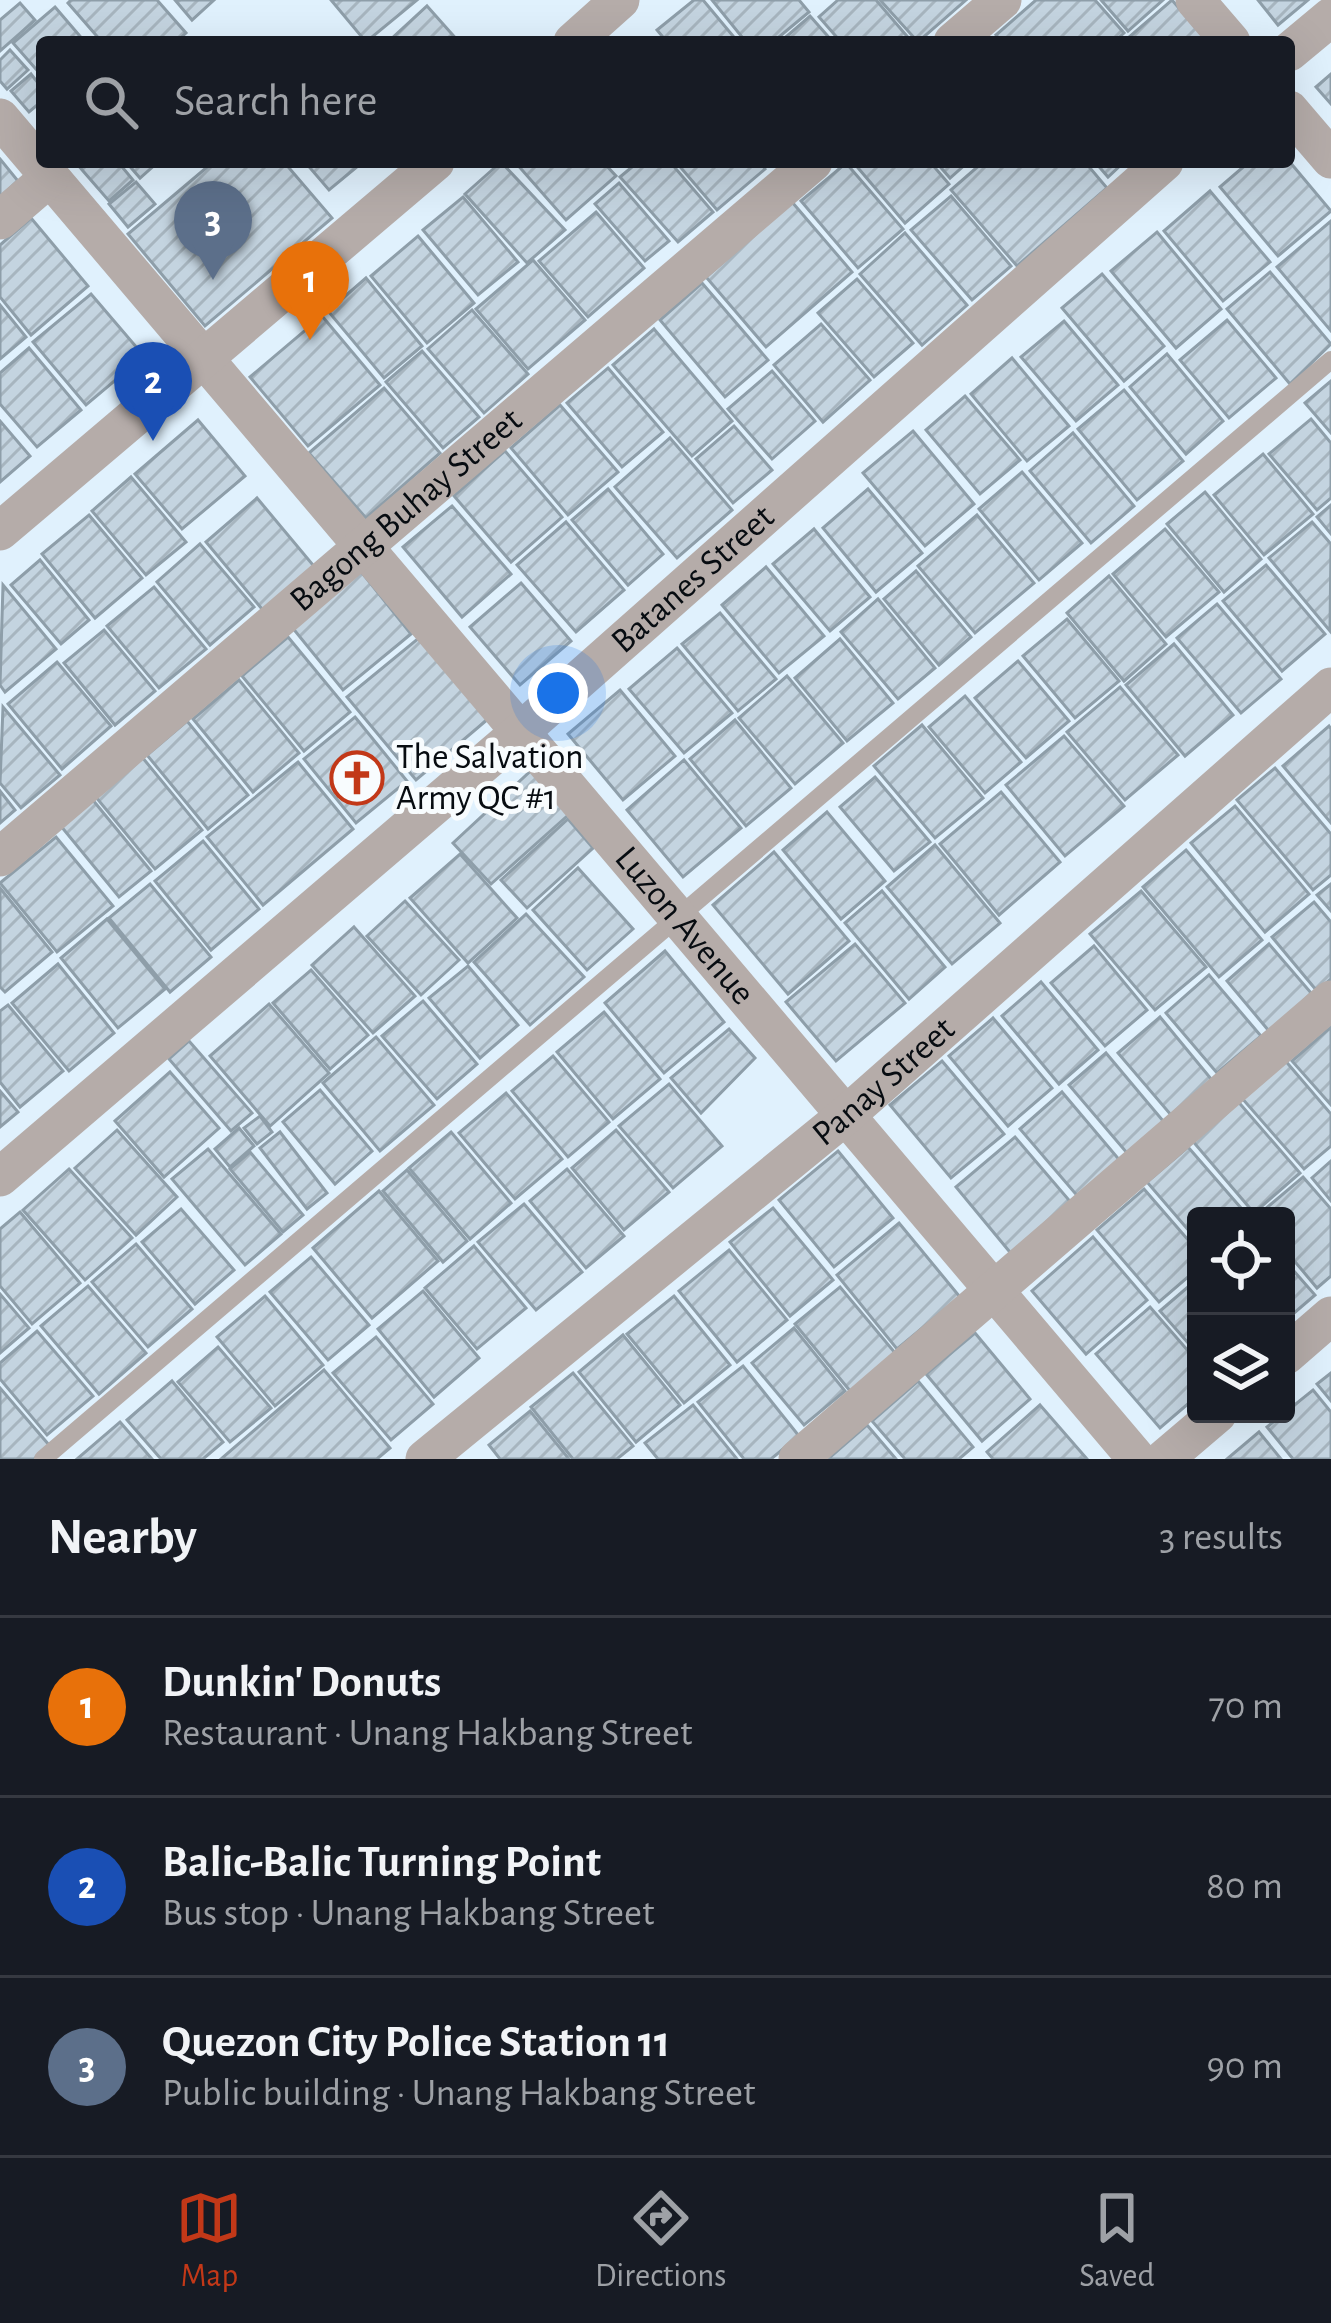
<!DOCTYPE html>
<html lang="en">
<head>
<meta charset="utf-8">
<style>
	body { margin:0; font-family:"Alegreya Sans",sans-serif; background:#242831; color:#f1f3f6 }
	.controls { position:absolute; right:36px; bottom:36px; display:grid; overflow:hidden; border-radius:12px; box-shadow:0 12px 48px #0002 }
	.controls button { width:108px; height:108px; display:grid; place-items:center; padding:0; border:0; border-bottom:3px solid #363941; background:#171b24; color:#f1f3f6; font:60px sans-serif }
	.you { position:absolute; left:558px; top:693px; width:42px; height:42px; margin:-30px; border:9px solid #fff; border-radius:50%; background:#1a73e8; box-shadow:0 0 0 18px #1a73e833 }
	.badge { display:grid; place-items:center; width:78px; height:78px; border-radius:50%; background:#c23818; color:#fff; font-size:39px; font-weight:700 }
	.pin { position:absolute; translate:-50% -99px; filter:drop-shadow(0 3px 6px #0008) }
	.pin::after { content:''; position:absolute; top:63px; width:42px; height:36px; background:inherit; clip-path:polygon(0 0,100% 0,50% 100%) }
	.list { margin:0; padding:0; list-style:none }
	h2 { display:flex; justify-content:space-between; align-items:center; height:156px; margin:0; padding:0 48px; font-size:51px }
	h2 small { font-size:39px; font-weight:400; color:#9ea1a6 }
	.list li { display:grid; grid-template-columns:78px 1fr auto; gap:36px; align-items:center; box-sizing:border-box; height:180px; padding:0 48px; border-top:3px solid #363941 }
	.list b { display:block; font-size:45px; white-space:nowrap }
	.list p { margin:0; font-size:39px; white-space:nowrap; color:#9ea1a6 }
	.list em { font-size:39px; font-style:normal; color:#9ea1a6 }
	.icon { flex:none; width:66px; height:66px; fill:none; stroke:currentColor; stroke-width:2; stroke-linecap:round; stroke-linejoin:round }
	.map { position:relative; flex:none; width:1331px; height:1459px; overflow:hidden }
	.search { position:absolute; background:#171b24; box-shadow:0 12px 48px #0002; left:36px; right:36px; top:36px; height:132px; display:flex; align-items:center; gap:30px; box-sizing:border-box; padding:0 42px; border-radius:12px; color:#9ea1a6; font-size:45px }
	.sheet { height:696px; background:#171b24 }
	nav { display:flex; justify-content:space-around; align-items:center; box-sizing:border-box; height:168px; border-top:3px solid #363941; background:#171b24; font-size:33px; color:#9ea1a6 }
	nav a { display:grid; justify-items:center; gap:6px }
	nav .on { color:#c23818 }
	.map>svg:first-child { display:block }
	.building { fill:url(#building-hatch); stroke:#8e9ea9; stroke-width:3 }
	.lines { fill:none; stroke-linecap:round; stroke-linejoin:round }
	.service { stroke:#b5aca9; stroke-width:18 }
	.minor { stroke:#b5aca9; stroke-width:39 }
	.labels { text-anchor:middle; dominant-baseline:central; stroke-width:10; stroke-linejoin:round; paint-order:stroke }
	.street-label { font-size:36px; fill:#070c11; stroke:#f8fcfe }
	.poi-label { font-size:36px; fill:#070c11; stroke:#f8fcfe; text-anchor:start }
</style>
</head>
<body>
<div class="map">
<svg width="1331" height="1459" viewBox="0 0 1331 1459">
	<defs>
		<pattern id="building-hatch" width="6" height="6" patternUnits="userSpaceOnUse" patternTransform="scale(3)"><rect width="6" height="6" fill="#c4d4e0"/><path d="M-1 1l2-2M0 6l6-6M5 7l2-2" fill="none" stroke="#a7b5bf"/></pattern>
	</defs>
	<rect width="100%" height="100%" fill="#e0f1fd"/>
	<g class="building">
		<path d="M71 0H157L186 33 176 42H102L68 3Z"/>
		<path d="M175 0H214L192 20Z"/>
		<path d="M331 0H417L366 42Z"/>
		<path d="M694 0H703L738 42H667L657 30Z"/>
		<path d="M712 0H799L809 12 773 42H746Z"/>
		<path d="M838 0H876L912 42H841L819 17Z"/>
		<path d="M880 0H966L918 42Z"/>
		<path d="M1036 0H1095L1124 33 1114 42H1002L996 35Z"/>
		<path d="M1101 0H1163L1128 31Z"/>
		<path d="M1172 0 1208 42H1131L1128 38Z"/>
		<path d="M1258 0H1308L1278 25Z"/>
		<path d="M20 3 35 20 0 51V20Z"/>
		<path d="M427 6 459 42H392L390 40Z"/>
		<path d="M55 7 85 42H42V76L13 43Z"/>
		<path d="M810 16 833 42H780Z"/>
		<path d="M10 50 28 70 7 89 0 81V60Z"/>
		<path d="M31 74 42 88V101L29 112 11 91Z"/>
		<path d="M1331 74V104L1316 87Z"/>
		<path d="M0 159 18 181 0 197Z"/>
		<path d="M1289 161 1331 211 1278 256 1220 187 1249 162Z"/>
		<path d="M118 162 133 180 109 201 77 164Z"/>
		<path d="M126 162H158L140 178Z"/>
		<path d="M213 162H284L332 218 205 326 128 234Z"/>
		<path d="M305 162H355L358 166 329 190Z"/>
		<path d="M501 162 565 230 527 263 465 194Z"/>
		<path d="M515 162H603L616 176 566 220Z"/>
		<path d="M638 162H670L713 212 678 242 620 177Z"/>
		<path d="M676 162H760L765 169 717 210Z"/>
		<path d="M853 162H930L949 184 905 223Z"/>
		<path d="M936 162H968L950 178Z"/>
		<path d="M983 162H1085L1107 188 1017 266 951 190Z"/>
		<path d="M1095 162H1124L1108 177Z"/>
		<path d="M846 163 903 229 858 268 801 201Z"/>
		<path d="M136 182 155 204 128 227 109 204Z"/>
		<path d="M619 183 669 241 645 261 595 204Z"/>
		<path d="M1210 191 1270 262 1223 301 1164 231Z"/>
		<path d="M951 196 1011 266 972 300 911 230Z"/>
		<path d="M463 197 518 262 478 295 423 230Z"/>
		<path d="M792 202 852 272 766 347 706 277Z"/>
		<path d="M596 212 644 268 588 317 539 261Z"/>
		<path d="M31 218 88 286 31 335 0 297V245Z"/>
		<path d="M1331 221V331L1277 267Z"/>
		<path d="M1157 232 1221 309 1176 348 1111 271Z"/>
		<path d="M905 233 967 305 922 345 860 274Z"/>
		<path d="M418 236 474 303 427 343 371 276Z"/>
		<path d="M533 260 585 320 528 369 476 309Z"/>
		<path d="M1270 272 1331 344 1290 384 1227 309Z"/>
		<path d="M1102 274 1164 346 1124 381 1062 308Z"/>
		<path d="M366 278 422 346 384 378 328 311Z"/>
		<path d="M857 279 913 343 874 377 818 313Z"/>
		<path d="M702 283 768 360 725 397 660 320Z"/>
		<path d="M91 294 144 356 86 405 33 342Z"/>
		<path d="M0 305 26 337 0 359Z"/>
		<path d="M472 310 528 374 484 413 428 349Z"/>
		<path d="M322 316 380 385 308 446 250 377Z"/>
		<path d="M1227 320 1276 378 1229 418 1180 360Z"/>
		<path d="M1064 321 1118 385 1076 421 1021 357Z"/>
		<path d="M821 324 870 380 823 422 774 365Z"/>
		<path d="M654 329 732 421 692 456 613 365Z"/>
		<path d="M29 348 81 410 37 447 0 404V373Z"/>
		<path d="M422 351 479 417 443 448 386 382Z"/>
		<path d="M1167 354 1223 421 1186 454 1130 387Z"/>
		<path d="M1012 358 1069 426 1027 461 971 394Z"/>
		<path d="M608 368 663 432 622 467 567 403Z"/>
		<path d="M772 371 815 421 772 459 728 409Z"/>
		<path d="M1331 381V433L1305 403Z"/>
		<path d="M384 388 440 453 366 518 309 453Z"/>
		<path d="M1124 390 1183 461 1137 500 1078 429Z"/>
		<path d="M965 396 1020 460 980 494 926 430Z"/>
		<path d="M560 405 618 472 568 515 511 448Z"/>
		<path d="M1311 419 1331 443V498L1317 510 1269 454Z"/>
		<path d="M198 420 245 476 182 529 135 474Z"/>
		<path d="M0 421 30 456 0 482Z"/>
		<path d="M734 426 772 470 733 503 696 459Z"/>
		<path d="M913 431 974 504 925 546 863 473Z"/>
		<path d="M1073 433 1134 506 1091 543 1030 471Z"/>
		<path d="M670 438 732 510 677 558 615 487Z"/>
		<path d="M505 451 562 517 511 562 454 496Z"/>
		<path d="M1263 454 1313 514 1264 555 1214 495Z"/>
		<path d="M1022 472 1082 543 1039 580 979 509Z"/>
		<path d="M131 477 186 542 146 575 92 511Z"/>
		<path d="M608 489 663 554 628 585 572 520Z"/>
		<path d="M868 489 922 553 876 592 823 528Z"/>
		<path d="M1205 492 1261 559 1224 592 1167 524Z"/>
		<path d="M257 498 318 571 267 615 206 542Z"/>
		<path d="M1331 505V534L1317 517Z"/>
		<path d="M452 506 511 574 462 617 403 547Z"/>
		<path d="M89 515 142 578 95 618 42 554Z"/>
		<path d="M977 515 1034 583 975 633 918 566Z"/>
		<path d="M566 522 624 590 576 632 517 565Z"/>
		<path d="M1312 522 1331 544 1330 631 1269 558Z"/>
		<path d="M814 529 870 597 830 631 773 564Z"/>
		<path d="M1165 529 1219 592 1166 637 1113 574Z"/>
		<path d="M200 544 254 607 210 645 157 582Z"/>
		<path d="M40 560 89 620 61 644 11 585Z"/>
		<path d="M1266 565 1325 634 1282 671 1223 601Z"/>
		<path d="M766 567 824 636 779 673 722 605Z"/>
		<path d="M359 569 411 634 343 690 291 626Z"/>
		<path d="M916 571 971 637 939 665 884 599Z"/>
		<path d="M1109 576 1166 644 1124 681 1067 613Z"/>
		<path d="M521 583 571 641 520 685 470 627Z"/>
		<path d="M3 585 56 649 5 692 0 685Z"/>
		<path d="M154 587 206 649 159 688 107 626Z"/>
		<path d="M878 599 935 668 898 699 841 632Z"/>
		<path d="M1217 604 1281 679 1241 713 1177 638Z"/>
		<path d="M720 613 776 679 738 711 682 644Z"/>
		<path d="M1067 619 1119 681 1075 718 1023 656Z"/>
		<path d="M104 630 155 691 115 725 64 663Z"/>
		<path d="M288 637 350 712 304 751 242 676Z"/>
		<path d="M420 637 488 719 416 780 347 697Z"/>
		<path d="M840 639 893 703 847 741 795 678Z"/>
		<path d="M1174 644 1233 715 1185 756 1126 685Z"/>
		<path d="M677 648 732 713 684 753 629 689Z"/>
		<path d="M1018 661 1069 721 1026 758 975 698Z"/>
		<path d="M57 662 111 726 62 769 8 704Z"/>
		<path d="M787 676 843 743 795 784 739 718Z"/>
		<path d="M239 680 299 753 253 792 193 719Z"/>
		<path d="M1120 687 1178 755 1125 800 1067 732Z"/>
		<path d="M620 690 675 756 623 800 568 734Z"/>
		<path d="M965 696 1021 762 985 793 929 727Z"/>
		<path d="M3 707 60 775 21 808 0 783Z"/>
		<path d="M355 717 407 781 356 823 304 759Z"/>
		<path d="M735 720 791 788 746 826 690 759Z"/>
		<path d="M187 721 248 795 208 829 147 755Z"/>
		<path d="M922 725 983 798 935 838 874 766Z"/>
		<path d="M1329 726 1331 729V823L1283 766Z"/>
		<path d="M1064 736 1124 806 1065 856 1006 785Z"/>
		<path d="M142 757 202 830 155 869 95 796Z"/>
		<path d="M684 760 741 828 683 877 627 810Z"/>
		<path d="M298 762 353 829 263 905 207 837Z"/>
		<path d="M536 766 575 809 491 884 453 843Z"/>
		<path d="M1275 768 1331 834V875L1313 890 1237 800Z"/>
		<path d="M875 777 930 842 894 871 840 807Z"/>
		<path d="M0 791 15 810 0 823Z"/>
		<path d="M1001 792 1060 862 999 915 940 844Z"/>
		<path d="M92 799 151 871 119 897 60 825Z"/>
		<path d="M1235 806 1309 894 1265 932 1191 843Z"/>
		<path d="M827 812 885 881 841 919 783 850Z"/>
		<path d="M568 819 593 848 527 908 501 880Z"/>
		<path d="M56 837 113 906 57 952 0 883Z"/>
		<path d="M203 841 259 909 211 950 155 881Z"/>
		<path d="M935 845 1000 923 952 964 887 887Z"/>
		<path d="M1186 850 1262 940 1219 977 1143 887Z"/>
		<path d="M774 852 849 941 788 994 713 905Z"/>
		<path d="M460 854 517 918 468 963 410 898Z"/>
		<path d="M578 868 633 929 587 970 533 910Z"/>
		<path d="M150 884 211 957 170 992 109 918Z"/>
		<path d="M1331 884V911L1317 895Z"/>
		<path d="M0 888 52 952 5 992 0 987Z"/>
		<path d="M882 891 945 967 909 999 845 923Z"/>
		<path d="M1141 891 1206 967 1155 1010 1090 934Z"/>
		<path d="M405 901 459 960 421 995 367 936Z"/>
		<path d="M1314 902 1331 922V979L1317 991 1272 937Z"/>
		<path d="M526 914 584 977 530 1025 474 962Z"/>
		<path d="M107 919 165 989 118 1028 61 958Z"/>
		<path d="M354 927 415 996 373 1033 312 965Z"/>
		<path d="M855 944 905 1003 836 1061 786 1002Z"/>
		<path d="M1269 944 1312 994 1269 1031 1227 981Z"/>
		<path d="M1094 946 1147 1010 1105 1046 1051 983Z"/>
		<path d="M665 951 724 1022 664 1073 605 1003Z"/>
		<path d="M58 964 114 1033 69 1071 12 1003Z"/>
		<path d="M468 966 518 1025 480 1058 429 998Z"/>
		<path d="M311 970 368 1035 330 1069 273 1003Z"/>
		<path d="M1209 975 1261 1036 1217 1073 1166 1013Z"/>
		<path d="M1041 982 1098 1050 1059 1084 1002 1016Z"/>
		<path d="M423 1001 477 1064 437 1099 382 1036Z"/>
		<path d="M269 1004 329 1073 270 1126 210 1056Z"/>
		<path d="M8 1005 63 1071 20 1107 0 1082V1011Z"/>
		<path d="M604 1012 660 1079 613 1119 557 1052Z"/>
		<path d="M1160 1017 1212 1080 1171 1115 1118 1053Z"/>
		<path d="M993 1018 1052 1088 1008 1126 949 1056Z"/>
		<path d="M1331 1027V1105L1292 1061Z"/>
		<path d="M729 1029 755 1058 701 1113 671 1078Z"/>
		<path d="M376 1037 434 1105 380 1151 323 1083Z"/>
		<path d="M189 1041 252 1113 231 1131 169 1059Z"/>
		<path d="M1106 1053 1164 1122 1127 1153 1069 1085Z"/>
		<path d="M553 1056 609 1122 568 1157 512 1091Z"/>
		<path d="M1283 1058 1331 1114V1146L1304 1169 1240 1096Z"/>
		<path d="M942 1061 1004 1134 951 1178 890 1105Z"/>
		<path d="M170 1072 219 1128 164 1177 115 1121Z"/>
		<path d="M669 1084 722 1146 673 1188 619 1126Z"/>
		<path d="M320 1090 372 1151 335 1184 283 1122Z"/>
		<path d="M0 1091 18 1112 0 1127Z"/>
		<path d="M1062 1092 1122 1163 1080 1199 1020 1129Z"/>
		<path d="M506 1093 562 1159 515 1199 459 1133Z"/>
		<path d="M1235 1098 1300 1173 1254 1213 1190 1138Z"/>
		<path d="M260 1116 272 1132 257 1144 244 1128Z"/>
		<path d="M239 1128 254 1146 230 1167 215 1149Z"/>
		<path d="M117 1130 177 1197 136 1235 75 1168Z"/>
		<path d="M616 1130 669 1192 624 1230 572 1168Z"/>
		<path d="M280 1132 327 1193 307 1209 260 1148Z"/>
		<path d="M451 1132 511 1203 470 1239 409 1168Z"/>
		<path d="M1015 1137 1074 1206 1014 1257 956 1187Z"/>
		<path d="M1188 1147 1248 1216H1196V1239L1147 1182Z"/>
		<path d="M208 1149 281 1234 245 1265 172 1179Z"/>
		<path d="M838 1151 893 1218 834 1267 779 1200Z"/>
		<path d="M250 1152 303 1215 283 1232 230 1169Z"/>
		<path d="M1331 1161V1201L1312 1178Z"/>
		<path d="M69 1169 132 1238 85 1280 23 1210Z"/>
		<path d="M567 1169 624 1236 586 1268 530 1201Z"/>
		<path d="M407 1170 467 1241 443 1262 383 1191Z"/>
		<path d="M1303 1177 1331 1209V1276L1317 1288 1286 1251V1216H1257Z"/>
		<path d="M1144 1189 1196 1249V1270L1159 1302 1097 1230Z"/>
		<path d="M379 1191 438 1261 372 1318 313 1248Z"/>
		<path d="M524 1204 582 1272 536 1310 478 1242Z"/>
		<path d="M773 1208 833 1280 790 1316 730 1242Z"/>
		<path d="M181 1209 234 1270 195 1304 142 1242Z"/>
		<path d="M20 1212 80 1283 32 1324 0 1286V1229Z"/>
		<path d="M899 1223 960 1297 897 1349 837 1275Z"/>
		<path d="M1093 1237 1147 1300 1086 1354 1032 1291Z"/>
		<path d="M136 1244 192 1309 148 1347 92 1282Z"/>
		<path d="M474 1246 526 1308 477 1349 425 1288Z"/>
		<path d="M729 1250 787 1320 737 1362 679 1291Z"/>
		<path d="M311 1257 369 1325 328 1360 270 1292Z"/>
		<path d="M1286 1262 1315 1295 1286 1320Z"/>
		<path d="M1196 1280V1352L1160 1311Z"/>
		<path d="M88 1286 146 1353 99 1394 41 1326Z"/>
		<path d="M840 1287 896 1354 851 1392 795 1324Z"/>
		<path d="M423 1291 479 1358 434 1397 378 1329Z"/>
		<path d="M0 1294 29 1328 0 1353Z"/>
		<path d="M265 1296 323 1365 275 1406 217 1337Z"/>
		<path d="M674 1296 730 1365 684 1403 627 1334Z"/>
		<path d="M1150 1307 1196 1360V1397L1160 1428 1096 1354Z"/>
		<path d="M794 1328 845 1391 804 1425 752 1363Z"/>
		<path d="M37 1331 93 1396 47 1435 0 1379V1363Z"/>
		<path d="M975 1333 1030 1399 982 1441 926 1374Z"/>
		<path d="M623 1335 680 1405 636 1442 579 1372Z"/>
		<path d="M376 1337 433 1404 391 1440 333 1373Z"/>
		<path d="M218 1347 271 1408 230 1442 178 1382Z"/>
		<path d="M743 1366 799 1436 771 1459H744L698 1402Z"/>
		<path d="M324 1370 390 1448 377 1459H221Z"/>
		<path d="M573 1373 633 1446 617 1459H573L531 1407Z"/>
		<path d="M1331 1373V1401L1317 1384Z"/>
		<path d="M172 1381 223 1442 203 1459H161L127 1420Z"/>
		<path d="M918 1381 973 1447 959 1459H905L872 1421Z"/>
		<path d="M0 1388 49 1445 34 1459H0Z"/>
		<path d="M1313 1390 1331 1412V1459H1293L1267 1427Z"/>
		<path d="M693 1405 737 1459H658L645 1443Z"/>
		<path d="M1040 1405 1087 1459H993L987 1452Z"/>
		<path d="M530 1411 569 1459H500L489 1445Z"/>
		<path d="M120 1422 152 1459H77Z"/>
		<path d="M867 1425 896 1459H828Z"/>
		<path d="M1259 1432 1281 1459H1227Z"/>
	</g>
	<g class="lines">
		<path class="service" d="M43 1459 1331 360"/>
		<g class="minor">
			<path d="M1195 0 1231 42"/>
			<path d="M573 42 620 0"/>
			<path d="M953 42 1002 0"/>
			<path d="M1289 52 1331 17"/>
			<path d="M1289 110 1331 159"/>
			<path id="s1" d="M0 118 1137 1459"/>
			<path d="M0 220 50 177"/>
			<path d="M0 531 435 162"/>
			<path id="s2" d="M0 857 813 162"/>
			<path id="s3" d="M0 1177 519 733 1164 162"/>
			<path d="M1286 1355 1331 1316"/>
			<path id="s4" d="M425 1459 845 1116 1331 687"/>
			<path d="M798 1459 1331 1000"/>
			<path d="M1164 1459 1217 1414"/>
		</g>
	</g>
	<defs>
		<g id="church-ring" transform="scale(2.7)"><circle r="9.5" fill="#f8fcfe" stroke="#c23818" stroke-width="1.5"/><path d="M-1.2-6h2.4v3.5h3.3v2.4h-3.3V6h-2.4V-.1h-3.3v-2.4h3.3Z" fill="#c23818"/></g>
	</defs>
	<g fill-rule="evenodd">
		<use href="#church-ring" x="357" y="778"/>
	</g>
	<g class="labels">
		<g class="street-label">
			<text stroke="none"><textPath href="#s2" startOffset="534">Bagong Buhay Street</textPath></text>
			<text stroke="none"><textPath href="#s3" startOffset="915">Batanes Street</textPath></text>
			<text stroke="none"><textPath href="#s1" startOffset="1059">Luzon Avenue</textPath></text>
			<text stroke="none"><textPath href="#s4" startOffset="594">Panay Street</textPath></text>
		</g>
		<g class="poi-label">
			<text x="396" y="757">The Salvation<tspan x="396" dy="41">Army QC #1</tspan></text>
		</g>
	</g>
</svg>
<div class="controls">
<button><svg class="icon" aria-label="locate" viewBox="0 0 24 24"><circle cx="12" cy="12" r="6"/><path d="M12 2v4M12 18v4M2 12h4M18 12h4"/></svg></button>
<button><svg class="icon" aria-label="layers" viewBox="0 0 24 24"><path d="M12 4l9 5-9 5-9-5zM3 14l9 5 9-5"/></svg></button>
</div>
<div class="you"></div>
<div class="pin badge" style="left:310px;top:340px;background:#e8710a">1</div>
<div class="pin badge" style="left:153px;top:441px;background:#1a4fb4">2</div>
<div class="pin badge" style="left:213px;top:280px;background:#5c6f8a">3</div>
<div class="search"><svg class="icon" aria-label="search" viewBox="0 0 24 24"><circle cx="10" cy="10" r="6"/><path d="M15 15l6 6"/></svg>Search here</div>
</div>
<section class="sheet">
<h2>Nearby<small>3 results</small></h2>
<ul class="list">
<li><span class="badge" style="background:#e8710a">1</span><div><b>Dunkin' Donuts</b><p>Restaurant · Unang Hakbang Street</p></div><em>70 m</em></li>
<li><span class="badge" style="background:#1a4fb4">2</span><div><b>Balic-Balic Turning Point</b><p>Bus stop · Unang Hakbang Street</p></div><em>80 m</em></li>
<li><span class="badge" style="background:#5c6f8a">3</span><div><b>Quezon City Police Station 11</b><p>Public building · Unang Hakbang Street</p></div><em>90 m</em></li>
</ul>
</section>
<nav>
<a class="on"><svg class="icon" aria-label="map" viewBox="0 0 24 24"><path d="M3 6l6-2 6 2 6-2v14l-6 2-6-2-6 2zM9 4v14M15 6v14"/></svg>Map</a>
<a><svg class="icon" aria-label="directions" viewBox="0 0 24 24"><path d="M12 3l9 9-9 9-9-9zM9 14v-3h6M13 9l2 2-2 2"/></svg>Directions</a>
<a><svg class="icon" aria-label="saved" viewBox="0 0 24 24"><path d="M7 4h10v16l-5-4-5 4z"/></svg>Saved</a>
</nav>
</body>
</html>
